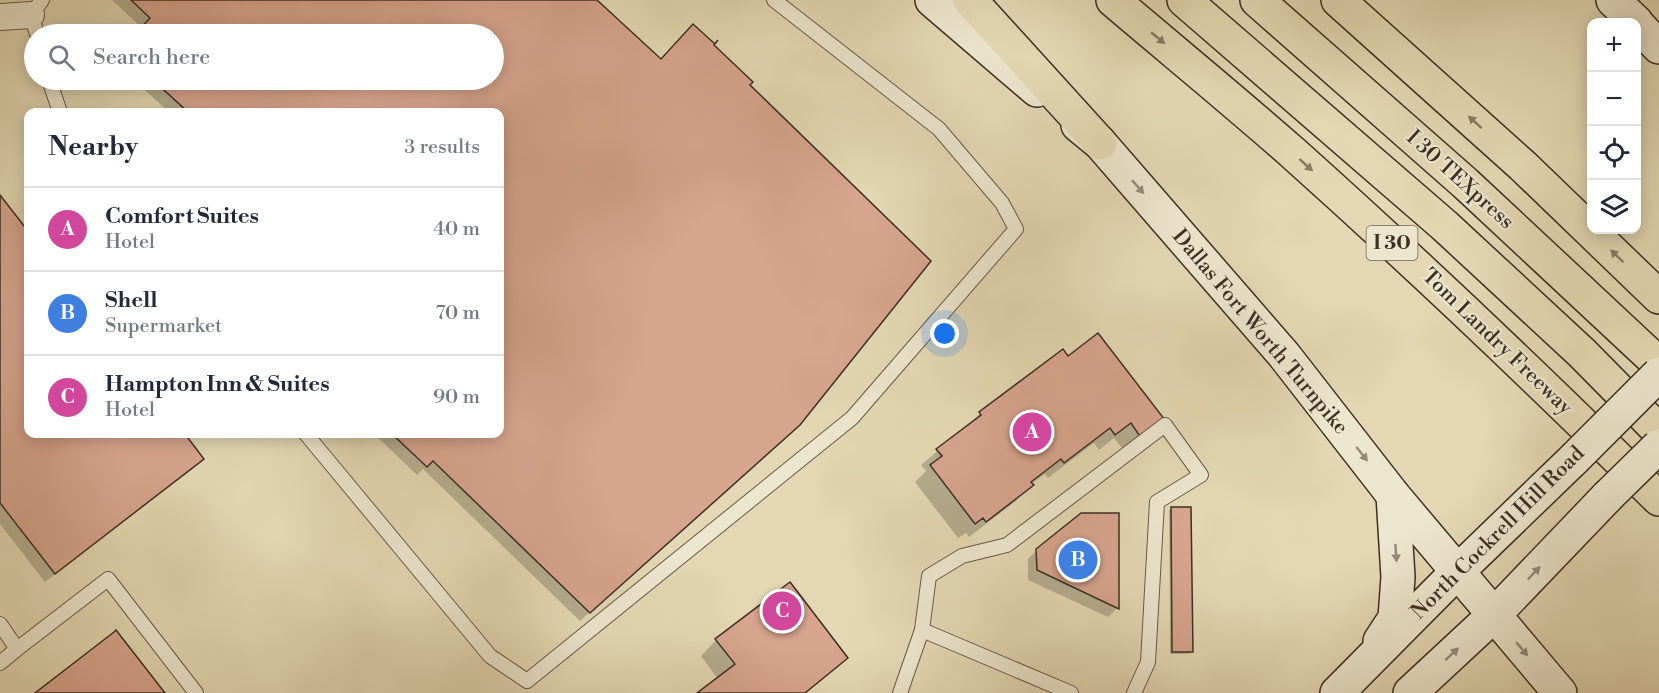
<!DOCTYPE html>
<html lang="en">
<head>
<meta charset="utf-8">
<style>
	body { margin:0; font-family:"Libre Bodoni",serif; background:#f6f6f7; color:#1f2937 }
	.controls { position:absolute; right:18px; top:18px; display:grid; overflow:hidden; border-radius:12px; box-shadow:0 3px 15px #0003 }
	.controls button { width:54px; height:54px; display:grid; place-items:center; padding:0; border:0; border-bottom:2px solid #e0e1e3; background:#fff; color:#1f2937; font:30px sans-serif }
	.you { position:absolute; left:945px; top:334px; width:21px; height:21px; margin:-15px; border:4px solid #fff; border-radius:50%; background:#1a73e8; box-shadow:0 0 0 9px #1a73e833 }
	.badge { display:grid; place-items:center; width:39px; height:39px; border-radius:50%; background:#1a73e8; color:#fff; font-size:20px; font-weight:700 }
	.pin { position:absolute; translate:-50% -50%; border:3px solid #fff; box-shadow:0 2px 6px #0006 }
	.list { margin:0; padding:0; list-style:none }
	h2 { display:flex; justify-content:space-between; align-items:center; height:78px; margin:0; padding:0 24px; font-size:26px }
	h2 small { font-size:20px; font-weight:400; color:#747a83 }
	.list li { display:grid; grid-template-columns:39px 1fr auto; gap:18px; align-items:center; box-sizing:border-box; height:84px; padding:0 24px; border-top:2px solid #e0e1e3 }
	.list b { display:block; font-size:22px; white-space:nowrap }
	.list p { margin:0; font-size:20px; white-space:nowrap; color:#747a83 }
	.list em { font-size:20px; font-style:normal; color:#747a83 }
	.icon { flex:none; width:33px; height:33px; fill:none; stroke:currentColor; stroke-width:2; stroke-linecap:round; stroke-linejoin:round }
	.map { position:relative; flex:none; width:1659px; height:693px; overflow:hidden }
	.search { position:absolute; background:#fff; box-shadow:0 3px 15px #0003; left:24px; top:24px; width:480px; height:66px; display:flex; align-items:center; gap:15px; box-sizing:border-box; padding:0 21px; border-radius:33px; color:#747a83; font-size:22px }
	.panel { position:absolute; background:#fff; box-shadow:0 3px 15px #0003; left:24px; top:108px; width:480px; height:330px; border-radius:12px }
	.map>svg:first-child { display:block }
	.shadow { fill:#0003 }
	.building { fill:#d7a48d; stroke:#3c2f24; stroke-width:1.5 }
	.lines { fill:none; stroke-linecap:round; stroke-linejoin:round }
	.lane-casing { stroke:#665948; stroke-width:16 }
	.street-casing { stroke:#665948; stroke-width:28 }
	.secondary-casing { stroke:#3c2f24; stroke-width:36 }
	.highway-casing { stroke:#3c2f24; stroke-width:36 }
	.lane { stroke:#ede6ce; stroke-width:14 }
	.street { stroke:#ede6ce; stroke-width:26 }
	.secondary { stroke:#ede6ce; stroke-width:33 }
	.highway { stroke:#e3d8b3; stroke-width:33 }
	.secondary-bridge-casing { stroke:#3c2f24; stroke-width:36; stroke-linecap:butt }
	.secondary-bridge { stroke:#ede6ce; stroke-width:33 }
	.oneway { fill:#877b64 }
	.oneway2 { fill:#948a79 }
	.labels { text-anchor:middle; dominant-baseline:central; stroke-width:4.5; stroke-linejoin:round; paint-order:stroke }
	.shield { fill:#ede6ce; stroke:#716657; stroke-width:1.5 }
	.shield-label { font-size:20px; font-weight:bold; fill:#3c2f24 }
	.street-label { font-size:21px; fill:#3c2f24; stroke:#ede6ce }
</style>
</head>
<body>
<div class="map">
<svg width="1659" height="693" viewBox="0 0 1659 693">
	<rect width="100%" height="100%" fill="#e3d8b3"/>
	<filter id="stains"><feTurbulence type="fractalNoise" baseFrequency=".00333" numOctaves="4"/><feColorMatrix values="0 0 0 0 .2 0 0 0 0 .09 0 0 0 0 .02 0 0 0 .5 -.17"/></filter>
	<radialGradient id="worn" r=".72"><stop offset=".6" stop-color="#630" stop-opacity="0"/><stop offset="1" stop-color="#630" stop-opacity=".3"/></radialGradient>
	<g class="shadow">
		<path d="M112 0H595L661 61 748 85 788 434 580 621 423 469 417 475 374 434 371 438 366 434H500V112H169L134 80H494V34H136L142 28Z"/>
		<path d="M0 197 28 234V434H183L202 459 193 468 45 582 0 524Z"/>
		<path d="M1068 358 1163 420 1125 452 1114 438 1099 450 1094 443 1048 478 1045 474 1031 484 1016 501 969 537 966 533 958 538 915 482 926 471 921 465 980 414Z"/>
		<path d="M1171 508 1191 651 1189 654H1170L1169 511Z"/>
		<path d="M1117 515V608L1108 617 1028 580V559L1037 550Z"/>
		<path d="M716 640 846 658 806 693H699L718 679 701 656Z"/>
	</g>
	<g class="building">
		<path d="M131 0H597L661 59 693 24 715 44 718 40 714 45 753 82 750 85 931 261 800 425 590 613 433 461 427 467 392 434H500V112H188L153 80H494V34H135L150 18Z"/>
		<path d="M0 195 28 231V434H185L204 459 55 574 0 503Z"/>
		<path d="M1098 333 1165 420 1141 438 1131 423 1115 435 1110 428 1064 463 1061 459 1031 482 1034 485 986 522 983 518 975 524 930 465 942 456 936 449 981 415 979 412 1063 349 1068 356Z"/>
		<path d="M1171 507H1191L1193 652H1172Z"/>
		<path d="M1081 513H1119V609L1037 570 1036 549Z"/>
		<path d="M790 582 848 658 805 693H697L735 664 715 639Z"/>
		<path d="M116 630 165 693H35L114 632Z"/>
	</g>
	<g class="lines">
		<g class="lane-casing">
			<g id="lane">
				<path d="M37 34 31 15 42 0"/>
				<path d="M49 80 60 112"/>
				<path d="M306 434 490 656 527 681 852 418 1016 229 1002 203 939 129 774 0"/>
				<path d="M0 624 17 649 0 663"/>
				<path d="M922 630 1071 693"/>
				<path d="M17 649 108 579 196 693"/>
				<path d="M900 693 922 630 929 576 962 556 1007 545 1165 425 1201 475 1157 502 1148 662 1134 693"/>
			</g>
		</g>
		<g class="street-casing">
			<path id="street" d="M0 17 31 15"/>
		</g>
		<g class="secondary-casing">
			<g id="secondary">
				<path d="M932 0 1037 90"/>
				<path d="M1613 0 1636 22"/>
				<path d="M1636 23 1659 47"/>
				<path d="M1078 125 1100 143 1284 355 1393 495 1560 693"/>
				<path d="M1380 641 1395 618 1398 577 1393 495"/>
				<path d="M1337 693 1457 572 1574 459"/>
				<path d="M1410 693 1494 615 1608 496"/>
			</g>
		</g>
		<g class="highway-casing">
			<g id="highway">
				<path d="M970 0 1100 143"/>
				<path d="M1113 0C1173 51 1234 101 1293 153 1418 265 1540 381 1659 499"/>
				<path d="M1184 0 1445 226 1582 353 1659 431"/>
				<path d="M1257 0 1465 183 1659 364"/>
				<path d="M1338 0 1523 166 1659 297"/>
			</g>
		</g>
		<use href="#lane" class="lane"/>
		<use href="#street" class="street"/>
		<use href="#secondary" class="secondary"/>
		<use href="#highway" class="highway"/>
		<g class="secondary-bridge-casing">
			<g id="secondary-bridge">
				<path d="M1574 459 1659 374"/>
				<path d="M1608 496 1659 446"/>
			</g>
		</g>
		<use href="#secondary-bridge" class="secondary-bridge"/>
	</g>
	<defs><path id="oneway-solid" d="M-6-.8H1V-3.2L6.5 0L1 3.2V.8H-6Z" transform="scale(1.5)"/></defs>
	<g class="oneway">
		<use href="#oneway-solid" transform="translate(1158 38) rotate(40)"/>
		<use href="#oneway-solid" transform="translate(1475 122) rotate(-138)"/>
		<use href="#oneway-solid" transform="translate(1306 165) rotate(42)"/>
		<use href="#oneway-solid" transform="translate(1617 256) rotate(-136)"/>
	</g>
	<g class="oneway2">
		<use href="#oneway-solid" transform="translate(1138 187) rotate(49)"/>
		<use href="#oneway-solid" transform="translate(1362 454) rotate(52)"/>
		<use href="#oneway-solid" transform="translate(1396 553) rotate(86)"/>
		<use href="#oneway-solid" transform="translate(1534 573) rotate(-46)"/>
		<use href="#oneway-solid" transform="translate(1522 649) rotate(50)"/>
		<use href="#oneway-solid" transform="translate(1452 654) rotate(-43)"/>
	</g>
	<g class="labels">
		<rect class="shield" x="1366.5" y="226" width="51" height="34" rx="4.5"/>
		<g class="shield-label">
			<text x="1392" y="243">I 30</text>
		</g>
		<g class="street-label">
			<text transform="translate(1460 180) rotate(42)">I 30 TEXpress</text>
			<text transform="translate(1260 332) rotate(50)">Dallas Fort Worth Turnpike</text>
			<text transform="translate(1497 342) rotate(44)">Tom Landry Freeway</text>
			<text transform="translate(1498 533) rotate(-45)">North Cockrell Hill Road</text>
		</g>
	</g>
	<rect width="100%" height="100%" filter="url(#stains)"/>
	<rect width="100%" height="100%" fill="url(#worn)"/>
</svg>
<div class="controls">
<button>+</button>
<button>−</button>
<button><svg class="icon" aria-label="locate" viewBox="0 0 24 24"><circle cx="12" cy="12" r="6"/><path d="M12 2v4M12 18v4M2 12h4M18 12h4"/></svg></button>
<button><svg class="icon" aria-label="layers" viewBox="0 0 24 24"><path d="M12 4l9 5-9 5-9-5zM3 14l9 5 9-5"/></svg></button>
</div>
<div class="you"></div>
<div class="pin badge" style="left:1032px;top:432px;background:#d1479c">A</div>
<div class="pin badge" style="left:1078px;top:560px;background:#3f7fe0">B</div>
<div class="pin badge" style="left:782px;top:611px;background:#d1479c">C</div>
<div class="search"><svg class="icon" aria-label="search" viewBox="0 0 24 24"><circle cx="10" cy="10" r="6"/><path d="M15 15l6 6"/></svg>Search here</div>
<section class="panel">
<h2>Nearby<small>3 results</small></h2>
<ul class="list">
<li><span class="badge" style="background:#d1479c">A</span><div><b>Comfort Suites</b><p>Hotel</p></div><em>40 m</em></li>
<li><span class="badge" style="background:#3f7fe0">B</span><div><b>Shell</b><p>Supermarket</p></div><em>70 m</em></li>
<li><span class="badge" style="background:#d1479c">C</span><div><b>Hampton Inn &amp; Suites</b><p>Hotel</p></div><em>90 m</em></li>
</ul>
</section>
</div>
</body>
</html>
